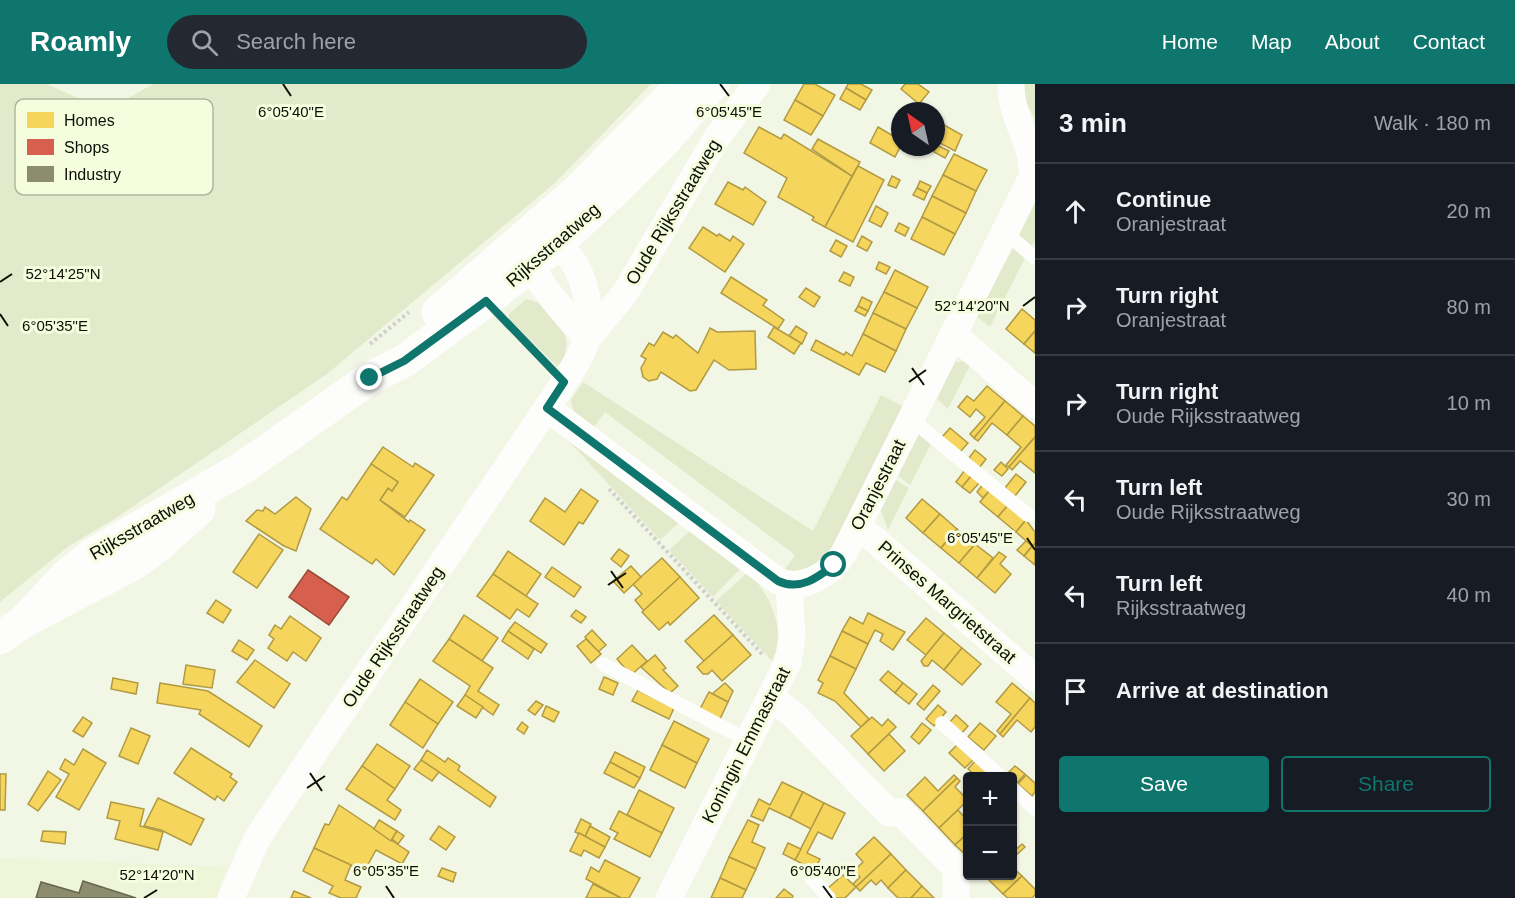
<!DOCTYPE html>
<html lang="en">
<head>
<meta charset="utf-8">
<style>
	body { margin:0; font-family:Arial,sans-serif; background:#242831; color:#f1f3f6 }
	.controls { position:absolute; right:18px; bottom:18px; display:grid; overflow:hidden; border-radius:6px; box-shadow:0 2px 4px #0004 }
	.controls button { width:54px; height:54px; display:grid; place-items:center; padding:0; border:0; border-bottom:2px solid #363941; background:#171b24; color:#f1f3f6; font:30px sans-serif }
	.compass { position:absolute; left:891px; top:18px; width:54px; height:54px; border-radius:50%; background:#171b24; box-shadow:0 2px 4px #0004; rotate:326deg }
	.stop { position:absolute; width:18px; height:18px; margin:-14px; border:4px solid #0f766e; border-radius:50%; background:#fff }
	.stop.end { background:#0f766e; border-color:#fff; box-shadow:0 2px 6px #0008 }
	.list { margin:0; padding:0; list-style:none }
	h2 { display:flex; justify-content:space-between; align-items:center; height:78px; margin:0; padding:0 24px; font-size:26px }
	h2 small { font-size:20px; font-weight:400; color:#9ea1a6 }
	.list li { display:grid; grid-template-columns:39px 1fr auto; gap:18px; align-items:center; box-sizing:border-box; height:96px; padding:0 24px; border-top:2px solid #363941 }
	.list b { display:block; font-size:22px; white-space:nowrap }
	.list p { margin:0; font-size:20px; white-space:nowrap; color:#9ea1a6 }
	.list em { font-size:20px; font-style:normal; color:#9ea1a6 }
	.actions { display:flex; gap:12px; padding:18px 24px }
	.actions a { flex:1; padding:14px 0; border:2px solid #0f766e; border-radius:6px; text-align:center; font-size:21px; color:#0f766e }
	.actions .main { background:#0f766e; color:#fff }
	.icon { flex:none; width:33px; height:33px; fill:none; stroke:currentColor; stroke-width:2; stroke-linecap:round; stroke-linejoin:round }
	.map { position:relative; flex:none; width:1035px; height:814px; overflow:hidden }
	header { display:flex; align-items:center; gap:36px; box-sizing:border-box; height:84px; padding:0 30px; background:#0f766e; color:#fff }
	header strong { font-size:28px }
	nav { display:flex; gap:33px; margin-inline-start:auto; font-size:21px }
	.search { width:420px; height:54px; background:#242831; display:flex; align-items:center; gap:15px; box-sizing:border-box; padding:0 21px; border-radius:33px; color:#9ea1a6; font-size:22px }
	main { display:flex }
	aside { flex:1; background:#171b24 }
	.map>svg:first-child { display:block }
	.built { fill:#eef5d8 }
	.green { fill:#e3eacb }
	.homes { fill:#f6d55c; stroke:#b09a42; stroke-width:1.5 }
	.shops { fill:#d6604d; stroke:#9a4838; stroke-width:1.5 }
	.industry { fill:#8c8c6e; stroke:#66674f; stroke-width:1.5 }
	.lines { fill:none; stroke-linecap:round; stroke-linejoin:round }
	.path { stroke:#d0d1cc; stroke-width:4; stroke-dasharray:3 3; stroke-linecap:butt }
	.service { stroke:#fdfefb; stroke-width:14 }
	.minor { stroke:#fdfefb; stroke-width:27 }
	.primary { stroke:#fdfefb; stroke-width:33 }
	.route { stroke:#0f766e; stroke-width:8 }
	.ticks { fill:none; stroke:#0e1006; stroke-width:2 }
	.labels { text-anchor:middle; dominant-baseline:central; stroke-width:6; stroke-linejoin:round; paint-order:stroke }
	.street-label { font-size:18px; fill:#0e1006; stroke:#f5fdde }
	.key { fill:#f5fdde; stroke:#b0b69d; stroke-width:1.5 }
	.key-label { font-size:16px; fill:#0e1006 }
	.ticks-label { font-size:15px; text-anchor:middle; fill:#0e1006; stroke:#f5fdde; stroke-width:6; stroke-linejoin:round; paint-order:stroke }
</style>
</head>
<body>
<header>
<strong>Roamly</strong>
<div class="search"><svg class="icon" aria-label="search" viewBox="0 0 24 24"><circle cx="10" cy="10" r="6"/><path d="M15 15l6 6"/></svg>Search here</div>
<nav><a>Home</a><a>Map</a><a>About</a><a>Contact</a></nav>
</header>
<main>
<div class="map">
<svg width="1035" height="814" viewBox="0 0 1035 814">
	<rect width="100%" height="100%" fill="#f2f6e5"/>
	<path class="built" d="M0 774 228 783 215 814H0Z"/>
	<g class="green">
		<path d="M0 0H47L106 27 153 0H651L556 98 327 290 119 432 69 462 0 518Z"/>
		<path d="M1023 0H1035V35L1024 15Z"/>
		<path d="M1035 119V156L1031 164 1018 154Z"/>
		<path d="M1014 162 1026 172 990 243 977 233Z"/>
		<path d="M526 215C560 221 576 254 560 285L509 235V230Z"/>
		<path d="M972 277 948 325 937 315 955 278Z"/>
		<path d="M583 298 813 447 881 311 906 324 836 463C822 479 805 489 783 488L795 471 605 328 593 344 573 326 571 316Z"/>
		<path d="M920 348 932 358 910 401 898 392Z"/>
		<path d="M567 355 680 438 660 456Z"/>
		<path d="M896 396 909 404 888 446 881 426Z"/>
		<path d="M691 446 741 484 713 513 669 466Z"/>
		<path d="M748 488C772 512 780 537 779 570L775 569 772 577 716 517Z"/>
	</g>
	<g class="homes">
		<path d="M804 0H815L835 11 823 32 795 16Z"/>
		<path d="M848 0H861L872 6 866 16 846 4Z"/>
		<path d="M905 0H918L929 8 919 20 901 5Z"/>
		<path d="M846 4 866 16 860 26 840 15Z"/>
		<path d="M795 16 823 32 811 51 784 36Z"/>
		<path d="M944 41 962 51 955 67 936 57Z"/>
		<path d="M759 43 781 55 784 50 852 92 825 143 812 136 814 133 778 113 787 94 744 69Z"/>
		<path d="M878 43 900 56V63L895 73 870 59Z"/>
		<path d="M818 55 860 78 852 92 812 65Z"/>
		<path d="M937 61 949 67 945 74 934 68Z"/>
		<path d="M954 70 987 86 976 107 943 91Z"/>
		<path d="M858 82 884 96 853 158 825 143Z"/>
		<path d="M943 91 976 107 966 129 932 112Z"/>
		<path d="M892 92 900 96 896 104 888 101Z"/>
		<path d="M920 97 931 102 927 109 917 104Z"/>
		<path d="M728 98 743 106 745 103 766 118 753 141 715 120Z"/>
		<path d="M917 104 927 109 924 116 913 111Z"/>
		<path d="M932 112 966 129 955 150 922 133Z"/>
		<path d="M876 122 888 129 881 143 869 137Z"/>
		<path d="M922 133 955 150 944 171 911 155Z"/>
		<path d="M899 139 909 144 905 152 895 147Z"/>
		<path d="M703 143 717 152 719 150 730 157 733 152 744 160 725 188 689 164Z"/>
		<path d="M862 152 872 158 867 167 857 162Z"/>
		<path d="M836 156 847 162 841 173 830 167Z"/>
		<path d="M879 178 890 183 886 190 876 185Z"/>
		<path d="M895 186 928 203 917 224 884 208Z"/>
		<path d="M844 188 854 193 850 202 839 197Z"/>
		<path d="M731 193 767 216 763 221 784 236 778 245 721 209Z"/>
		<path d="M806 204 820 213 814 223 799 213Z"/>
		<path d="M884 208 917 224 906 245 873 229Z"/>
		<path d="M862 213 872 218 868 227 858 222Z"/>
		<path d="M858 222 868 227 865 232 855 227Z"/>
		<path d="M1022 225 1035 236V247L1024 260 1006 245Z"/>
		<path d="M873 229 906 245 896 267 863 250Z"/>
		<path d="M796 242 807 249 802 260 789 252Z"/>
		<path d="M774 243 801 259 794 270 768 253Z"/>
		<path d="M710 244 717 248 755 247 756 285 729 286 714 276 696 306 690 307 661 288 657 295 649 297 643 293 641 284 646 275 641 272 649 259 654 262 663 248 673 254 676 251 698 269Z"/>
		<path d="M1035 247V269L1024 260Z"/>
		<path d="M863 250 896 267 885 288 866 279 859 291 811 266 816 256 844 271 846 268 852 272Z"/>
		<path d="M987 302 1005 317 974 354 970 350 985 333 976 325 970 333 958 323 967 312 974 317Z"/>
		<path d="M1005 317 1023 332 1007 351 992 339 978 357 974 354Z"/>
		<path d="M1023 332 1035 342V353L1009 383 1006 381 1021 363 1007 351Z"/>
		<path d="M950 344 968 359 960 368 942 353Z"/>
		<path d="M1035 353V389L1020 377 1012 386 1009 383Z"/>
		<path d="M383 363 413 383 415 379 434 391 405 433 380 416 388 404 392 407 398 398 371 380Z"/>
		<path d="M975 366 986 375 979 384 969 374Z"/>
		<path d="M1001 378 1008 385 1002 392 994 386Z"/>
		<path d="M371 380 398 398 392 407 388 404 380 416 409 438 410 436 425 446 394 491 376 475 372 480 320 445 342 413 347 416Z"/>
		<path d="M965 386 972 391 962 403 956 398Z"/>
		<path d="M1016 390 1026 398 1015 412 1005 404Z"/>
		<path d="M972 391 980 398 970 409 962 403Z"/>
		<path d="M983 400 990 406 983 414 977 408Z"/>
		<path d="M581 405 598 417 583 440 579 438 564 461 530 437 545 414 565 428Z"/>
		<path d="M990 406 1008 421 998 433 980 418Z"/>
		<path d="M296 413 311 425 296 467 284 462 246 437 257 426 263 427 265 423 275 430Z"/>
		<path d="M922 415 940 430 923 449 906 434Z"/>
		<path d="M1008 421 1026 436 1016 448 998 433Z"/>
		<path d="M940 430 957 445 941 464 923 449Z"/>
		<path d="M1026 436 1035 448V459L1032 462 1016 448Z"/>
		<path d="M957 445 975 460 959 479 941 464Z"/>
		<path d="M259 450 283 466 257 504 233 488Z"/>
		<path d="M1026 457 1032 462 1024 472 1017 466Z"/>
		<path d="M1035 459V481L1024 472Z"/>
		<path d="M975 460 993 474 977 494 959 479Z"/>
		<path d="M619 465 629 472 621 483 611 475Z"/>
		<path d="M508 467 541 490 526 512 493 490Z"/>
		<path d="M999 468 1006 473 1000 480 1011 490 995 509 977 494Z"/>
		<path d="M662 474 680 493 644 527 635 516 642 510 633 500Z"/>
		<path d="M631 482 641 493 624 509 613 497Z"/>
		<path d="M552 483 581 503 574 513 545 493Z"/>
		<path d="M493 490 538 520 529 533 517 525 510 535 477 512Z"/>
		<path d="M680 493 699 514 670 541 668 538 659 546 642 528Z"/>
		<path d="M216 516 231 526 223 539 207 529Z"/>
		<path d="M576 526 586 533 581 539 571 532Z"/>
		<path d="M868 529 905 548 893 566 880 557 883 550 875 546 868 560 842 547 850 533 863 540Z"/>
		<path d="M464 531 498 554 482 577 449 555Z"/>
		<path d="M714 531 733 551 704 577 685 557Z"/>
		<path d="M290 532 321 554 306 577 293 568 287 577 268 564 274 555 269 551 275 541 281 545Z"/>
		<path d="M926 534 944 549 926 571 907 556Z"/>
		<path d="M515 538 547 560 541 569 508 547Z"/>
		<path d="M592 546 606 561 598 568 585 553Z"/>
		<path d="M508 547 534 565 528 575 502 557Z"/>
		<path d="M842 547 868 560 856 585 830 572Z"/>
		<path d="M944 549 962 564 944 586 932 576 928 582H924L921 577Z"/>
		<path d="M733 551 751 571 722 597 712 586 708 590H703L697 583Z"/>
		<path d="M449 555 493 584 478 607 499 621 493 631 465 611 470 602 433 577Z"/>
		<path d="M586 555 601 570 591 579 577 562Z"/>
		<path d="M239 556 254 566 247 576 232 567Z"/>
		<path d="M632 561 647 577 631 591 617 575Z"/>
		<path d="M962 564 981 580 962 601 944 586Z"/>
		<path d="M655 571 666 584 663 586 678 602 670 609 641 583Z"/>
		<path d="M830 572 856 585 844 609 869 635 861 643 835 617 818 609 823 599 818 596Z"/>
		<path d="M255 576 290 600 274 624 237 598Z"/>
		<path d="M186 581 215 586 212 604 183 600Z"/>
		<path d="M888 587 903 599 895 609 880 596Z"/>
		<path d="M604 593 618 599 613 611 599 605Z"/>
		<path d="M113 594 138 599 136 610 111 605Z"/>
		<path d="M420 595 453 618 438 640 405 618Z"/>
		<path d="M160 599 208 607 262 642 249 663 199 630 201 626 157 619Z"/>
		<path d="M725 599 733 607 728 618 712 610Z"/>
		<path d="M903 599 917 610 909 620 895 609Z"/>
		<path d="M1012 599 1030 614 1000 650 997 647 1011 630 996 618Z"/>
		<path d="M933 601 940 607 924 626 917 620Z"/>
		<path d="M638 606 674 624 669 635 632 617Z"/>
		<path d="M709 608 728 618 720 635 700 625Z"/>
		<path d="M465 611 483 623 476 634 457 622Z"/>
		<path d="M1030 614 1035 619V643L1031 648 1017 636 1003 653 1000 650Z"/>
		<path d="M536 617 543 621 535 631 528 626Z"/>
		<path d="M405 618 438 640 423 664 390 641Z"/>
		<path d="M938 621 946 628 934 642 926 635Z"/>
		<path d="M546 622 559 628 554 638 542 632Z"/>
		<path d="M956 631 968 642 961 650 949 639Z"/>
		<path d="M83 633 92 639 83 653 73 647Z"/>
		<path d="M872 633 882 642 888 635 896 643 868 670 851 652Z"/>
		<path d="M674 637 709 655 697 679 662 661Z"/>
		<path d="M522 638 528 643 524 650 517 645Z"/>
		<path d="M922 639 931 646 919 660 911 653Z"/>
		<path d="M980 639 996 652 984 666 968 653Z"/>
		<path d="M131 644 150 652 138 680 119 672Z"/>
		<path d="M889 650 905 667 884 687 868 670Z"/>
		<path d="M377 660 410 682 395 705 362 682Z"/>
		<path d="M662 661 697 679 685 704 650 686Z"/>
		<path d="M957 661 973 676 965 684 949 669Z"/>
		<path d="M191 664 232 690 230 693 237 698 224 717 217 712 215 716 174 689Z"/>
		<path d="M83 665 106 679 79 726 56 713 69 690 60 685 65 675 74 681Z"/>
		<path d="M427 666 445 678 448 674 460 682 458 686 496 713 490 723 421 676Z"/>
		<path d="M615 668 645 683 640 694 610 678Z"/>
		<path d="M421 676 439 688 432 697 414 685Z"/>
		<path d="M975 677 989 690 987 692H976L968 685Z"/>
		<path d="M610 678 640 694 634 704 604 689Z"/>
		<path d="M362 682 395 705 387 716 401 726 395 736 346 705Z"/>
		<path d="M1015 682 1025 690 1017 699 1007 690Z"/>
		<path d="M48 687 61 696 38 727 28 720Z"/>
		<path d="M0 690H6L5 726H0Z"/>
		<path d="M954 691 957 694 923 727 907 711 925 693 938 707Z"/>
		<path d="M1026 691 1035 699V708L1032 712 1018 700Z"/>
		<path d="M957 694 960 697 955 703 968 716 939 744 923 727Z"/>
		<path d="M782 698 803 708 790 734 769 724 763 737 751 732 759 715 770 721Z"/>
		<path d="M639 706 674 724 662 749 627 731Z"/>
		<path d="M803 708 824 719 811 745 790 734Z"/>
		<path d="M158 714 204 735 191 761 161 746 144 742Z"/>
		<path d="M111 718 144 725 140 742 163 748 158 766 115 755 120 737 107 734Z"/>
		<path d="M824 719 845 729 832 755 818 748 807 769 820 775 814 786 795 776Z"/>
		<path d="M339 721 409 768 402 780 376 766 364 788 314 764 325 740 329 741Z"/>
		<path d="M958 726 965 734 968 731V749L955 761 939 744Z"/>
		<path d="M619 727 662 749 650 773 614 755 618 749 610 745Z"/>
		<path d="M581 735 591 740 585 753 575 748Z"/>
		<path d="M379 736 397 747 391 757 374 745Z"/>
		<path d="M748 736 759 741 752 758 765 764 756 785 729 773Z"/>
		<path d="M439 742 455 753 446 766 430 755Z"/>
		<path d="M590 742 610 753 605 763 585 753Z"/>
		<path d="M43 747 66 748 65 760 41 757Z"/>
		<path d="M397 747 404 752 398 760 392 755Z"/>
		<path d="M579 749 605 763 599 774 584 766 581 772 570 767Z"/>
		<path d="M968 749V773L955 761Z"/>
		<path d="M874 753 891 770 856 803 853 800 860 793 854 787 863 778 856 770Z"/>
		<path d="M788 759 801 765 795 776 783 770Z"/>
		<path d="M1022 760 1025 763 1012 775V769Z"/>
		<path d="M314 764 351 781 345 796 361 803 356 814H341L329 809 333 802 303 787Z"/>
		<path d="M891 770 906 786 888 804 881 796 876 801 871 796 860 807 856 803Z"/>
		<path d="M729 773 756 785 746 806 720 794Z"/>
		<path d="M605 776 640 794 629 814H621L586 795 591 783 599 788Z"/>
		<path d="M1012 783 1022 792 1003 810 987 794 1012 792Z"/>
		<path d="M442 784 456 789 453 798 438 792Z"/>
		<path d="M906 786 922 802 911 814H898L888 804Z"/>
		<path d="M843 791 856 803 845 814H835L827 805Z"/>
		<path d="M1022 792 1035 805V811L1032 814H1008L1003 810Z"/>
		<path d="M720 794 746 806 742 814H711Z"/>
		<path d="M593 800 621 814H586Z"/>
		<path d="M922 802 934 814H911Z"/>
		<path d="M784 805 793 812 792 814H776Z"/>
		<path d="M294 807 311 814H291Z"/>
	</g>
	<path class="shops" d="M308 486 349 513 329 541 289 513Z"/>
	<path class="industry" d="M83 797 136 814H36L41 798 79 809Z"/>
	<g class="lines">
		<g class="path">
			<path d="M504 238 546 279"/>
			<path d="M370 260 409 228"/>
			<path d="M609 405 763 571"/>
		</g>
		<g class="service">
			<path d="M1005 148 1035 174"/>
			<path d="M911 335 1028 431"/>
			<path d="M603 580 749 657"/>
			<path d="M942 639 1000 692"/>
			<path d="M1012 704 1035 725"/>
			<path d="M811 794 829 814"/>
		</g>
		<g class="minor">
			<path d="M953 250 1035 321"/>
			<path d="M587 255 625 209 716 55 757 0"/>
			<path d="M547 324 778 497C802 508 831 490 844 469L1032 93C1035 60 1010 34 1011 0"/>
			<path d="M857 443 874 455 1035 594"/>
			<path d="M771 614 793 630 889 729 901 728 956 785V814"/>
			<path d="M231 814 255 759 269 736 557 309C568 291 583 273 587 252 595 213 575 149 527 153 522 188 565 228 587 255"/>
			<path d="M669 814 788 578 792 554 789 501"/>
		</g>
		<g class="primary">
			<path d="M438 228 576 108 683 0"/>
			<path d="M23 538 67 491 93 470 244 383 370 294 404 277 486 217 557 160 609 112 666 55 713 0"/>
			<path d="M0 554 23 538 133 480 158 462 199 425"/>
		</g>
	</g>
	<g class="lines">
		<path class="route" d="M370 294 404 277 486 217 564 298 547 324 778 497C800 507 817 494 834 481"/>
	</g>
	<path class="ticks" d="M283 0 291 12M720 0 729 12M0 198 12 190M1023 222 1035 213M0 230 8 242M912 284 924 301M909 298 926 286M1027 454 1035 466M611 487 623 504M608 501 626 489M310 689 322 707M307 704 325 692M386 802 394 814M823 802 832 814M144 814 157 806"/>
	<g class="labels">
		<g class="street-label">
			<text transform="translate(673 128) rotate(-59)">Oude Rijksstraatweg</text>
			<text transform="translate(553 161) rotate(-41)">Rijksstraatweg</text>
			<text transform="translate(878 401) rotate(-63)">Oranjestraat</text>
			<text transform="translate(142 442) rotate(-30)">Rijksstraatweg</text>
			<text transform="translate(947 518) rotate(41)">Prinses Margrietstraat</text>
			<text transform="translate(393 553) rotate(-56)">Oude Rijksstraatweg</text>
			<text transform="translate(746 661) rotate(-63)">Koningin Emmastraat</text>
		</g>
	</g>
	<rect x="15" y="15" width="198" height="96" rx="9" class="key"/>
	<rect x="27" y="28" width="27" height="16" fill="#f6d55c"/>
	<rect x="27" y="55" width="27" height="16" fill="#d6604d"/>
	<rect x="27" y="82" width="27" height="16" fill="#8c8c6e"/>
	<g class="key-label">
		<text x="64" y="42">Homes</text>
		<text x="64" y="69">Shops</text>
		<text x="64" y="96">Industry</text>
	</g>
	<g class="ticks-label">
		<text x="291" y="33">6°05'40"E</text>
		<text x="729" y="33">6°05'45"E</text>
		<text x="63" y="195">52°14'25"N</text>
		<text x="972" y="227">52°14'20"N</text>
		<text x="55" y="247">6°05'35"E</text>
		<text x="980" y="459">6°05'45"E</text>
		<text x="386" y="792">6°05'35"E</text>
		<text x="823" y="792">6°05'40"E</text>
		<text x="157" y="796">52°14'20"N</text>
	</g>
</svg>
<div class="controls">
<button>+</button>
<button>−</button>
</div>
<svg class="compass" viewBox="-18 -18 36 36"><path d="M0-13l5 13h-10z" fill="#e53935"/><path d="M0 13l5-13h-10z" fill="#9ea1a6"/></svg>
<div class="stop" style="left:834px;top:481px"></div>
<div class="stop end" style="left:370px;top:294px"></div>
</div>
<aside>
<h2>3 min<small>Walk · 180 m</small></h2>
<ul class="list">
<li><svg class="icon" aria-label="ahead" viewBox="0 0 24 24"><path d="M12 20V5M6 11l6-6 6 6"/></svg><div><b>Continue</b><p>Oranjestraat</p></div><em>20 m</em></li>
<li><svg class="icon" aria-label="right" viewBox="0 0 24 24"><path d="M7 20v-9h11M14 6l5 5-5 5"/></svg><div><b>Turn right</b><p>Oranjestraat</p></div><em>80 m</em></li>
<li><svg class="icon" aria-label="right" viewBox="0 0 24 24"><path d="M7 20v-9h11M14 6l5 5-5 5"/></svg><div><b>Turn right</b><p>Oude Rijksstraatweg</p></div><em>10 m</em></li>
<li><svg class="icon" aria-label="left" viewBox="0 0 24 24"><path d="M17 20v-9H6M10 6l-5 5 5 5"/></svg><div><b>Turn left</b><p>Oude Rijksstraatweg</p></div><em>30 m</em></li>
<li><svg class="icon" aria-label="left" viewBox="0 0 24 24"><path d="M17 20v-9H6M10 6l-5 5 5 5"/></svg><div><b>Turn left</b><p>Rijksstraatweg</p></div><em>40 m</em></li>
<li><svg class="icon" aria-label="arrive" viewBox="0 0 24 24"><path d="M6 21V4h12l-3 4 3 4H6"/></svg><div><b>Arrive at destination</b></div></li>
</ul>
<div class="actions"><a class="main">Save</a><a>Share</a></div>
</aside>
</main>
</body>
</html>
